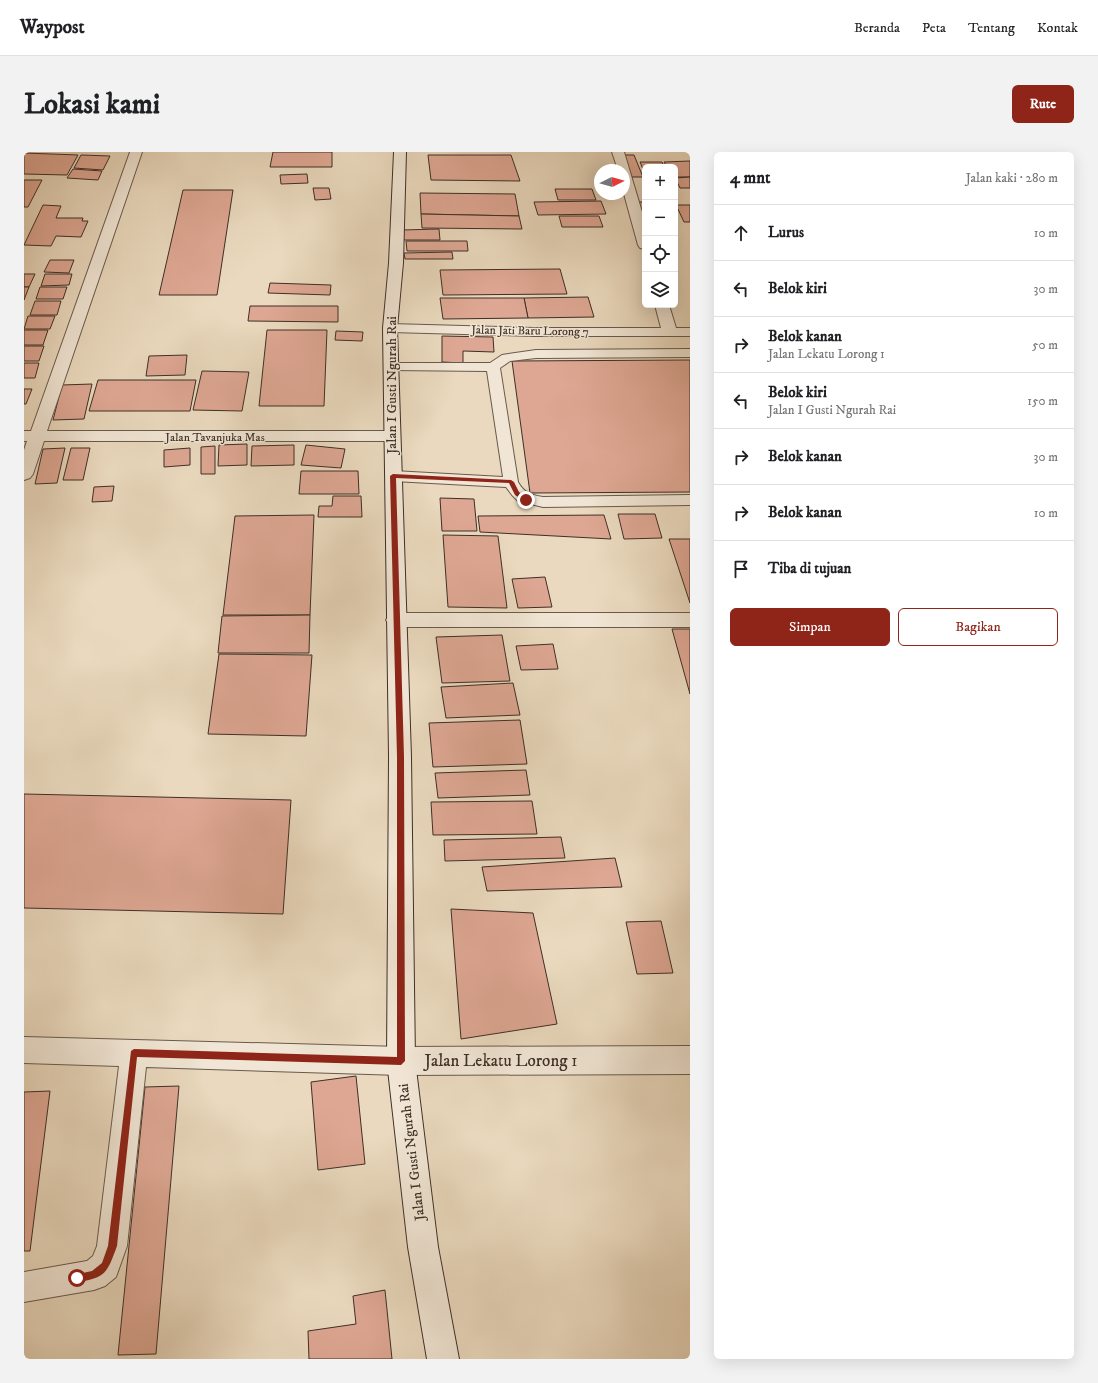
<!DOCTYPE html>
<html lang="id">
<head>
<meta charset="utf-8">
<style>
	body { margin:0; font-family:"IM FELL DW Pica",serif; background:#f2f2f2; color:#202124 }
	.controls { position:absolute; right:12px; top:12px; display:grid; overflow:hidden; border-radius:6px; box-shadow:0 4px 16px #0002 }
	.controls button { width:36px; height:36px; display:grid; place-items:center; padding:0; border:0; border-bottom:1px solid #e0e0e0; background:#fff; color:#202124; font:20px sans-serif }
	.compass { position:absolute; left:570px; top:12px; width:36px; height:36px; border-radius:50%; background:#fff; box-shadow:0 4px 16px #0002; rotate:85deg }
	.stop { position:absolute; width:12px; height:12px; margin:-9px; border:3px solid #8f2418; border-radius:50%; background:#fff }
	.stop.end { background:#8f2418; border-color:#fff; box-shadow:0 1px 4px #0008 }
	.list { margin:0; padding:0; list-style:none }
	h2 { display:flex; justify-content:space-between; align-items:center; height:52px; margin:0; padding:0 16px; font-size:17px }
	h2 small { font-size:13px; font-weight:400; color:#757577 }
	.list li { display:grid; grid-template-columns:26px 1fr auto; gap:12px; align-items:center; box-sizing:border-box; height:56px; padding:0 16px; border-top:1px solid #e0e0e0 }
	.list b { display:block; font-size:15px; white-space:nowrap }
	.list p { margin:0; font-size:13px; white-space:nowrap; color:#757577 }
	.list em { font-size:13px; font-style:normal; color:#757577 }
	.actions { display:flex; gap:8px; padding:12px 16px }
	.actions a { flex:1; padding:9px 0; border:1px solid #8f2418; border-radius:6px; text-align:center; font-size:14px; color:#8f2418 }
	.actions .main { background:#8f2418; color:#fff }
	.icon { flex:none; width:22px; height:22px; fill:none; stroke:currentColor; stroke-width:2; stroke-linecap:round; stroke-linejoin:round }
	.map { position:relative; flex:none; width:666px; height:1207px; overflow:hidden; border-radius:6px }
	header { display:flex; align-items:center; gap:24px; box-sizing:border-box; height:56px; padding:0 20px; background:#fff; border-bottom:1px solid #e0e0e0 }
	header strong { font-size:19px }
	nav { display:flex; gap:22px; margin-inline-start:auto; font-size:14px }
	.intro { display:flex; align-items:center; justify-content:space-between; box-sizing:border-box; height:96px; padding:0 24px }
	h1 { margin:0; font-size:28px }
	.button { padding:10px 18px; border-radius:6px; background:#8f2418; color:#fff; font-size:14px; font-weight:700 }
	main { display:flex; gap:24px; padding:0 24px }
	aside { flex:1; background:#fff; border-radius:6px; box-shadow:0 4px 16px #0002 }
	.map>svg:first-child { display:block }
	.building { fill:#dea793; stroke:#3e2f27 }
	.lines { fill:none; stroke-linecap:round; stroke-linejoin:round }
	.service-casing { stroke:#695a4d; stroke-width:2 }
	.minor-casing { stroke:#695a4d; stroke-width:2 }
	.secondary-casing { stroke:#3e2f27; stroke-width:2 }
	.service { fill:#f1e6d5; fill-rule:evenodd }
	.minor { fill:#f1e6d5; fill-rule:evenodd }
	.secondary { fill:#f1e6d5; fill-rule:evenodd }
	.route { fill:#8f2418 }
	.labels { text-anchor:middle; dominant-baseline:central; stroke-width:3; stroke-linejoin:round; paint-order:stroke }
	.far-street-label { font-size:12px; fill:#3e2f27; stroke:#f1e6d5 }
	.street-label { font-size:14px; fill:#3e2f27; stroke:#f1e6d5 }
	.near-street-label { font-size:17px; fill:#3e2f27; stroke:#f1e6d5 }
</style>
</head>
<body>
<header>
<strong>Waypost</strong>
<nav><a>Beranda</a><a>Peta</a><a>Tentang</a><a>Kontak</a></nav>
</header>
<div class="intro"><h1>Lokasi kami</h1><a class="button">Rute</a></div>
<main>
<div class="map">
<svg width="666" height="1207" viewBox="0 0 666 1207">
	<rect width="100%" height="100%" fill="#ead9be"/>
	<filter id="stains"><feTurbulence type="fractalNoise" baseFrequency=".005" numOctaves="4"/><feColorMatrix values="0 0 0 0 .2 0 0 0 0 .09 0 0 0 0 .02 0 0 0 .5 -.17"/></filter>
	<radialGradient id="worn" r=".72"><stop offset=".6" stop-color="#630" stop-opacity="0"/><stop offset="1" stop-color="#630" stop-opacity=".3"/></radialGradient>
	<g class="building">
		<path d="M249 0H308V15H246Z"/>
		<path d="M0 1 54 3 43 23 0 22Z"/>
		<path d="M57 3 86 4 79 18 50 16Z"/>
		<path d="M404 3H487L496 29 407 28Z"/>
		<path d="M598 3H610L619 25H606Z"/>
		<path d="M666 9V25H651V15H643L640 10Z"/>
		<path d="M616 10H638L640 15H621V22Z"/>
		<path d="M49 17 78 19 74 28 43 26Z"/>
		<path d="M283 22 284 31 257 32 256 23Z"/>
		<path d="M666 25V36H656L651 26Z"/>
		<path d="M0 28H18L4 55H0Z"/>
		<path d="M289 36H305L307 47 291 48Z"/>
		<path d="M531 37H568L572 48H534Z"/>
		<path d="M159 38H209L193 143H135Z"/>
		<path d="M396 41 491 42 495 64 397 62Z"/>
		<path d="M577 49 582 62 514 63 510 50Z"/>
		<path d="M613 50H621V67H619Z"/>
		<path d="M19 53 37 54 32 66H59L58 69H64L57 85 32 84 27 94 0 93Z"/>
		<path d="M652 53H666V70H660Z"/>
		<path d="M397 62 495 64 498 77 398 76Z"/>
		<path d="M535 64H575L579 75H538Z"/>
		<path d="M415 77 416 88H379L378 78Z"/>
		<path d="M382 89H443L444 99H383Z"/>
		<path d="M428 100 429 107H381L380 101Z"/>
		<path d="M26 108H50L45 121 20 120Z"/>
		<path d="M536 117 543 142 419 143 416 118Z"/>
		<path d="M0 122H11L5 135H0Z"/>
		<path d="M21 122H48L45 133 17 134Z"/>
		<path d="M246 131 307 133 306 143 244 141Z"/>
		<path d="M0 135H5L0 148Z"/>
		<path d="M16 135H43L39 147H12Z"/>
		<path d="M564 145 570 165 504 166 500 146Z"/>
		<path d="M416 146H500L504 166 419 167Z"/>
		<path d="M11 149H37L33 163H6Z"/>
		<path d="M226 154H314V170L224 169Z"/>
		<path d="M4 164H31L26 177H0Z"/>
		<path d="M0 178H24L19 193H0Z"/>
		<path d="M243 178H303L300 254H235Z"/>
		<path d="M312 179 339 180 338 189 311 188Z"/>
		<path d="M418 184 469 185 470 200 439 199V211L418 210Z"/>
		<path d="M0 194H20L15 209H0Z"/>
		<path d="M163 203 161 223 122 224 125 204Z"/>
		<path d="M666 208V340L506 341 488 209Z"/>
		<path d="M0 211H15L11 226H0Z"/>
		<path d="M178 219 225 220 218 259 169 258Z"/>
		<path d="M74 228H172L166 259H65Z"/>
		<path d="M68 232 60 267 29 268 38 233Z"/>
		<path d="M0 237H8L2 252H0Z"/>
		<path d="M223 292V313L194 314 195 293Z"/>
		<path d="M270 293V313L227 314 228 294Z"/>
		<path d="M282 293 321 297 317 316 277 313Z"/>
		<path d="M191 294V322H177V295Z"/>
		<path d="M41 296 33 331 11 332 19 297Z"/>
		<path d="M47 296H66L59 328H39Z"/>
		<path d="M166 296V313L140 315V298Z"/>
		<path d="M277 319H334L335 342H275Z"/>
		<path d="M90 334 88 349 68 350 70 335Z"/>
		<path d="M309 344H337L338 365H294L295 354H308Z"/>
		<path d="M416 346 450 347 453 379H418Z"/>
		<path d="M594 362H631L638 386 600 387Z"/>
		<path d="M290 363 286 463H199L211 364Z"/>
		<path d="M580 363 587 387 456 380 454 364Z"/>
		<path d="M419 383 474 384 483 456 424 455Z"/>
		<path d="M645 387H666V451Z"/>
		<path d="M521 425 528 455 494 456 488 427Z"/>
		<path d="M286 463 285 501H194L198 464Z"/>
		<path d="M648 477H666V542Z"/>
		<path d="M478 483 486 529 418 531 412 485Z"/>
		<path d="M529 492 534 517 497 518 492 494Z"/>
		<path d="M195 502 288 503 282 584 184 582Z"/>
		<path d="M489 531 496 563 422 566 417 535Z"/>
		<path d="M496 568 503 612 409 615 405 571Z"/>
		<path d="M502 618 506 643 414 646 411 621Z"/>
		<path d="M0 642 267 648 259 762 0 756Z"/>
		<path d="M508 649 513 682 409 683 407 650Z"/>
		<path d="M537 685 541 706 421 709 420 688Z"/>
		<path d="M591 706 598 735 463 739 458 715Z"/>
		<path d="M427 757 509 761 533 872 437 887Z"/>
		<path d="M637 769 649 821 613 822 602 770Z"/>
		<path d="M332 924 341 1012 294 1018 287 930Z"/>
		<path d="M155 934 132 1202 94 1203 121 935Z"/>
		<path d="M26 939 6 1099H0V940Z"/>
		<path d="M361 1138 368 1207H285L284 1179 332 1172 329 1144Z"/>
	</g>
	<g class="lines">
		<g class="service-casing">
			<path id="service" d="M666 197V205L512 206 486 209 476 216 494 330C500 341 507 343 519 345L666 343V353L519 355 494 349 488 343 482 335 369 329 364 327 362 324 364 321 369 319 479 325 463 219 367 218 363 217 361 214 363 211H466L478 203 512 198Z"/>
		</g>
		<g class="minor-casing">
			<g id="minor">
				<path d="M106 0H118L23 279H368L374 280 376 284 374 288 368 289H20L9 322 6 326 0 328V298L3 289H0V279H7Z"/>
				<path d="M588 0H600L621 70V97L616 96 614 93 600 42V18H594Z"/>
				<path d="M631 153H645L652 176H666V184H510L366 180 361 179 359 176 361 173 366 172 510 176H637Z"/>
				<path d="M372 461H666V475H372L365 473 362 468 365 463Z"/>
				<path d="M0 885 377 895 666 894V922L377 923 122 915 103 1094 92 1125 81 1134 70 1138 0 1150V1120L63 1109 69 1104 73 1094 95 914 0 911Z"/>
			</g>
		</g>
		<g class="secondary-casing">
			<path id="secondary" d="M370 0H382L379 111 373 176 387 605 391 909 414 1095 435 1207H403L384 1095 363 909 365 605 359 176 365 111Z"/>
		</g>
		<use href="#service" class="service"/>
		<use href="#minor" class="minor"/>
		<use href="#secondary" class="secondary"/>
	</g>
	<path class="route" d="M369 322 487 328 490 330 495 340 505 348 500 349 491 343 485 331 372 326 380 605 381 909 377 913 113 905 93 1094C83 1121 82 1126 53 1130L49 1129 48 1126 49 1123 68 1119 78 1111 84 1094 107 899 110 897 373 905V605L366 324Z"/>
	<g class="labels">
		<g class="far-street-label">
			<text transform="translate(506 179) rotate(1)">Jalan Jati Baru Lorong 7</text>
			<text x="191" y="285">Jalan Tavanjuka Mas</text>
		</g>
		<g class="street-label">
			<text transform="translate(368 233) rotate(-90)">Jalan I Gusti Ngurah Rai</text>
			<text transform="translate(388 1000) rotate(-97)">Jalan I Gusti Ngurah Rai</text>
		</g>
		<g class="near-street-label">
			<text x="477" y="909">Jalan Lekatu Lorong 1</text>
		</g>
	</g>
	<rect width="100%" height="100%" filter="url(#stains)"/>
	<rect width="100%" height="100%" fill="url(#worn)"/>
</svg>
<div class="controls">
<button>+</button>
<button>−</button>
<button><svg class="icon" aria-label="locate" viewBox="0 0 24 24"><circle cx="12" cy="12" r="6"/><path d="M12 2v4M12 18v4M2 12h4M18 12h4"/></svg></button>
<button><svg class="icon" aria-label="layers" viewBox="0 0 24 24"><path d="M12 4l9 5-9 5-9-5zM3 14l9 5 9-5"/></svg></button>
</div>
<svg class="compass" viewBox="-18 -18 36 36"><path d="M0-13l5 13h-10z" fill="#e53935"/><path d="M0 13l5-13h-10z" fill="#757577"/></svg>
<div class="stop" style="left:53px;top:1126px"></div>
<div class="stop end" style="left:502px;top:348px"></div>
</div>
<aside>
<h2>4 mnt<small>Jalan kaki · 280 m</small></h2>
<ul class="list">
<li><svg class="icon" aria-label="ahead" viewBox="0 0 24 24"><path d="M12 20V5M6 11l6-6 6 6"/></svg><div><b>Lurus</b></div><em>10 m</em></li>
<li><svg class="icon" aria-label="left" viewBox="0 0 24 24"><path d="M17 20v-9H6M10 6l-5 5 5 5"/></svg><div><b>Belok kiri</b></div><em>30 m</em></li>
<li><svg class="icon" aria-label="right" viewBox="0 0 24 24"><path d="M7 20v-9h11M14 6l5 5-5 5"/></svg><div><b>Belok kanan</b><p>Jalan Lekatu Lorong 1</p></div><em>50 m</em></li>
<li><svg class="icon" aria-label="left" viewBox="0 0 24 24"><path d="M17 20v-9H6M10 6l-5 5 5 5"/></svg><div><b>Belok kiri</b><p>Jalan I Gusti Ngurah Rai</p></div><em>150 m</em></li>
<li><svg class="icon" aria-label="right" viewBox="0 0 24 24"><path d="M7 20v-9h11M14 6l5 5-5 5"/></svg><div><b>Belok kanan</b></div><em>30 m</em></li>
<li><svg class="icon" aria-label="right" viewBox="0 0 24 24"><path d="M7 20v-9h11M14 6l5 5-5 5"/></svg><div><b>Belok kanan</b></div><em>10 m</em></li>
<li><svg class="icon" aria-label="arrive" viewBox="0 0 24 24"><path d="M6 21V4h12l-3 4 3 4H6"/></svg><div><b>Tiba di tujuan</b></div></li>
</ul>
<div class="actions"><a class="main">Simpan</a><a>Bagikan</a></div>
</aside>
</main>
</body>
</html>
